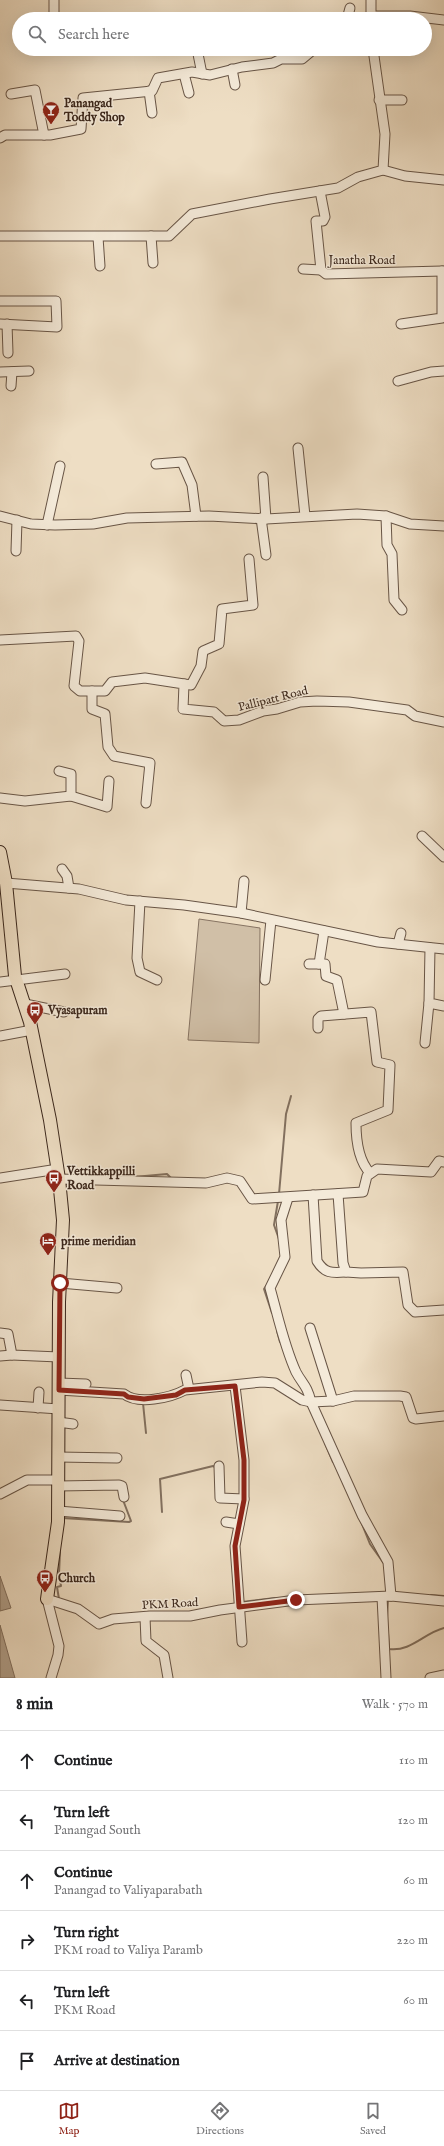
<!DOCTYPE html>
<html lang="en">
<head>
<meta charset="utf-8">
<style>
	body { margin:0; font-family:"IM FELL English",serif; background:#f6f6f6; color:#202124 }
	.stop { position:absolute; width:12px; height:12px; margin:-9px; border:3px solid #8f2418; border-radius:50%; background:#fff }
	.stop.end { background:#8f2418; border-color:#fff; box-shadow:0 1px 4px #0008 }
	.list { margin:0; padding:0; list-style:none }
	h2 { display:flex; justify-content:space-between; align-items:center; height:52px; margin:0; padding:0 16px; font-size:17px }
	h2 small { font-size:13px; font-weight:400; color:#757577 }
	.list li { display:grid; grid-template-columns:26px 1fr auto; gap:12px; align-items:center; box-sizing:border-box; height:60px; padding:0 16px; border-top:1px solid #e0e0e0 }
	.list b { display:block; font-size:15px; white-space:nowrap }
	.list p { margin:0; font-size:13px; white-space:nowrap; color:#757577 }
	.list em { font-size:13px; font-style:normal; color:#757577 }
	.icon { flex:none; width:22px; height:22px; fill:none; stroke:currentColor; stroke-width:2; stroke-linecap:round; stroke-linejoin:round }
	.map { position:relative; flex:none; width:444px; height:1678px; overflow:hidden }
	.search { position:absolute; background:#fff; box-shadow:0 4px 16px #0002; left:12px; right:12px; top:12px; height:44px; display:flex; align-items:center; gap:10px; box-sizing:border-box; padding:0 14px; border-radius:22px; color:#757577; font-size:15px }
	.sheet { height:412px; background:#fff }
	nav { display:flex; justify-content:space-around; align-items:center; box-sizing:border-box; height:56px; border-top:1px solid #e0e0e0; background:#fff; font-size:11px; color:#757577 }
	nav a { display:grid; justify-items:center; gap:2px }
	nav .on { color:#8f2418 }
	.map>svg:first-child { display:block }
	.green { fill:#d0bfa7; stroke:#867362 }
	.water { fill:#b1a08b; stroke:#82705f }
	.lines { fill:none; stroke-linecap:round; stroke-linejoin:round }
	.stream { stroke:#82705f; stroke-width:2 }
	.minor-casing { stroke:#685546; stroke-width:11 }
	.major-casing { stroke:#3b271c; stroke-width:14 }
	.minor { stroke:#f4ead9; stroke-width:9 }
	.major { stroke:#eedec4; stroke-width:12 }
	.route { stroke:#8f2418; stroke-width:5 }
	.labels { text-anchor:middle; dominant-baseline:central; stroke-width:3; stroke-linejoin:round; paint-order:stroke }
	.poi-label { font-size:12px; font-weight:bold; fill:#3b271c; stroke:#f4ead9; text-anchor:start }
	.street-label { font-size:12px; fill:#3b271c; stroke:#f4ead9 }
</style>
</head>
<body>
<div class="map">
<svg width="444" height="1678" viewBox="0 0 444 1678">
	<rect width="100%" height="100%" fill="#eedec4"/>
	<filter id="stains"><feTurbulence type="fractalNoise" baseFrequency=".005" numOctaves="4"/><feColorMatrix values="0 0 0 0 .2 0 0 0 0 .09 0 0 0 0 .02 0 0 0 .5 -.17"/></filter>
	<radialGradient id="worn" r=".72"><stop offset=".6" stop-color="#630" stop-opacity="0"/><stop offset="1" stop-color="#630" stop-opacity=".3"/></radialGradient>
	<path class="green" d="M199 919 260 928 259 1043 188 1040Z"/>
	<g class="water">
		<path d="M0 1576 11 1608 0 1611Z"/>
		<path d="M0 1625 15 1678H0Z"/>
	</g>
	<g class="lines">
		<g class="stream">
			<path d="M134 1177 167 1174 172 1179"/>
			<path d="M279 1194 286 1114 291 1096"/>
			<path d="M278 1201 274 1225 279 1239"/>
			<path d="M266 1286 264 1289 272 1313"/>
			<path d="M277 1331 280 1342"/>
			<path d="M143 1403 146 1433"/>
			<path d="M325 1443 333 1462"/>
			<path d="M162 1512 160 1479 213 1466 215 1467"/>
			<path d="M62 1518 129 1522 131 1521 123 1500"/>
			<path d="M360 1519 370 1544 385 1565"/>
			<path d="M431 1595 444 1596"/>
			<path d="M59 1599 57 1587 61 1586 59 1574 60 1552"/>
			<path d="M242 1602 275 1598"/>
			<path d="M158 1612H183"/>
			<path d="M387 1617 388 1599"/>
			<path d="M388 1633 389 1649C411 1652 424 1633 444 1628"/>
		</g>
		<g class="minor-casing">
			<g id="minor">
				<path d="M371 16H410L444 20"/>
				<path d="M54 19V0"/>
				<path d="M347 19 350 8"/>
				<path d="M371 19V0"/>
				<path d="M197 49 202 74"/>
				<path d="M232 69 235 85"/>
				<path d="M184 74 189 93"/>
				<path d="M149 91 152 113"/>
				<path d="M11 94 35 90 44 135"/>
				<path d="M379 100H402"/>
				<path d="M0 138 5 135H50L81 129 83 98 152 91 158 78 192 72 210 75 242 67 273 63 281 59H302L314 49"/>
				<path d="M383 170 405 176 444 180"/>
				<path d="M320 191 325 217 323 221H316L321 270 326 274 442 271"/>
				<path d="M0 236H169L192 214 270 199 338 188 358 177 383 170 385 134 373 49"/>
				<path d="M151 236 153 263"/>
				<path d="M98 237 100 266"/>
				<path d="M303 269 321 270"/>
				<path d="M0 301H56L57 327 0 324"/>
				<path d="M7 324 8 353"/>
				<path d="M401 324 442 318V271H444"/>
				<path d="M0 372 29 371"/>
				<path d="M398 381 431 372 444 371"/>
				<path d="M11 386 12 372"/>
				<path d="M298 448 305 516"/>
				<path d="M156 464 182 462 192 485 196 516"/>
				<path d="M263 477 266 519"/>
				<path d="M0 516 31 524 55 525 93 524 127 518 209 516 266 519 357 514 386 516 410 524 444 526"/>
				<path d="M386 516 387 545 392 554 394 600 402 610"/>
				<path d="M261 518 266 555"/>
				<path d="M47 525 60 466"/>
				<path d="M16 551 17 520"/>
				<path d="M0 640 76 636 79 641 74 686 80 691H105L112 682 145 678 184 684 183 709 214 712 224 721 239 720 263 711 277 709 300 702 317 701 349 702 407 710 415 716 444 722"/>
				<path d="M184 684 191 685 201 666 203 651 219 644 222 609 253 605 249 559"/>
				<path d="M92 691V709L105 714 108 747 114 756 150 763 146 803"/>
				<path d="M59 771 71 774V796L107 807 109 781"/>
				<path d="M0 798 25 801 71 796"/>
				<path d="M422 836 444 857"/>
				<path d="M62 869 67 876 69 888"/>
				<path d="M6 883 79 889 126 900 184 905 241 913 378 942 444 949"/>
				<path d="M140 901 137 958 140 972 157 980"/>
				<path d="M241 913 244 881"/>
				<path d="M324 931 319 964H325L326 976 337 980 344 1014"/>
				<path d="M398 944 401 933"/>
				<path d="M430 948 429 1003 444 1006"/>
				<path d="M309 964H319"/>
				<path d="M265 980 271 920"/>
				<path d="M0 982 65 974"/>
				<path d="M25 1004 64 1012"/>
				<path d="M318 1028V1019L321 1016 371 1012 377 1062 390 1065 388 1110 356 1123C356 1140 359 1161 370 1173"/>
				<path d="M0 1036 32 1030"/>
				<path d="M425 1043 429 1003"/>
				<path d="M0 1178 58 1169"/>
				<path d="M59 1179 206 1183 227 1178 240 1181 252 1199 363 1192 367 1176 377 1169 431 1172 439 1161 444 1162"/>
				<path d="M338 1194 343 1263 346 1272 361 1273 403 1272 408 1305 415 1312 444 1310"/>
				<path d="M313 1195 317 1261C325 1274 332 1273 346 1272"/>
				<path d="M288 1198 281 1220 285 1257 270 1288C278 1316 284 1346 296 1372 303 1385 307 1385 311 1402L362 1515 388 1562 391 1596"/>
				<path d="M60 1283 117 1288"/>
				<path d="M310 1328 333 1401"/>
				<path d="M0 1333 8 1334 12 1355 59 1357"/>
				<path d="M0 1356 12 1355"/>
				<path d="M186 1375 189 1389"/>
				<path d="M59 1383 86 1384"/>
				<path d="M235 1386 244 1460V1500L235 1546 242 1642"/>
				<path d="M59 1390 124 1394C138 1405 170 1398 185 1390L262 1382 275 1383 302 1400 311 1402 333 1401 354 1396H400L406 1397 413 1418 416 1419 444 1416"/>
				<path d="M0 1405 59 1409"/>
				<path d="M38 1408 39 1392"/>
				<path d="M58 1422 73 1424"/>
				<path d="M58 1457 117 1458"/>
				<path d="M219 1466 220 1498 244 1499"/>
				<path d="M58 1486 119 1485 122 1486 124 1497"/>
				<path d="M0 1494 27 1480H58"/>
				<path d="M58 1511 120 1516"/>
				<path d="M226 1522 239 1524"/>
				<path d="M382 1597 386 1678"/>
				<path d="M47 1599 78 1609 99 1624 113 1619 150 1616H190L220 1610 296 1600 391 1596 444 1601"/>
				<path d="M47 1599 59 1646 58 1655 51 1678"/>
				<path d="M145 1617 146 1641 164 1655 168 1678"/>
				<path d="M430 1678 444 1675"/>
			</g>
		</g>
		<g class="major-casing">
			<path id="major" d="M0 852 6 883 15 976 30 1022 50 1120 59 1179 63 1220 59 1302 58 1522 47 1599"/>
		</g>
		<use href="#minor" class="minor"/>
		<use href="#major" class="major"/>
	</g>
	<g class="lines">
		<path class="route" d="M60 1283 59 1390 124 1394 128 1397 144 1399 176 1395 185 1390 235 1386 244 1460V1500L235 1546 239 1607 296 1600"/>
	</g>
	<defs>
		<g id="bar-pin" transform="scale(0.9)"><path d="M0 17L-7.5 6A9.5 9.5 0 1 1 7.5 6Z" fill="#8f2418" stroke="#f4ead9"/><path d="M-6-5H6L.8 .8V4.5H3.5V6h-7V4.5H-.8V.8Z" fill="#fff"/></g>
		<g id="bus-pin" transform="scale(0.9)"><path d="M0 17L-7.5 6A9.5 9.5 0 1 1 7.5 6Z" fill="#8f2418" stroke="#f4ead9"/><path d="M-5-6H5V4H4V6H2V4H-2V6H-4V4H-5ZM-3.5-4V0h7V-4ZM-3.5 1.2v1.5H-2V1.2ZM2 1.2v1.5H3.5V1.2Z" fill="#fff"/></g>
		<g id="hotel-pin" transform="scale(0.9)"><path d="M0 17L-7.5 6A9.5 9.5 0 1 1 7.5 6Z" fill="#8f2418" stroke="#f4ead9"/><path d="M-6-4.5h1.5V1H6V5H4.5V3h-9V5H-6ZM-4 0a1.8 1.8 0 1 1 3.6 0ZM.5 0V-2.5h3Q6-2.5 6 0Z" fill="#fff"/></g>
	</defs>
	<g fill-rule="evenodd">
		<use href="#bar-pin" x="51" y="110"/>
		<use href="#bus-pin" x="35" y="1010"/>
		<use href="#bus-pin" x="54" y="1178"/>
		<use href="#hotel-pin" x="48" y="1241"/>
		<use href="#bus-pin" x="45" y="1578"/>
	</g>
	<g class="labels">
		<g class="poi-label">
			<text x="64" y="103">Panangad<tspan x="64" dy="14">Toddy Shop</tspan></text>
			<text x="48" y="1010">Vyasapuram</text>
			<text x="67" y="1171">Vettikkappilli<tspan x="67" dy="14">Road</tspan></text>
			<text x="61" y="1241">prime meridian</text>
			<text x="58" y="1578">Church</text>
		</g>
		<g class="street-label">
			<text x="362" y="260">Janatha Road</text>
			<text transform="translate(273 699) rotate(-14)">Pallipatt Road</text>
			<text transform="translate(170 1604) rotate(-3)">PKM Road</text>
		</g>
	</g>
	<rect width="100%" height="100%" filter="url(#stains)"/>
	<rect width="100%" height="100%" fill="url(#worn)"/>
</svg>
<div class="stop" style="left:60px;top:1283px"></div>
<div class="stop end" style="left:296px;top:1600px"></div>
<div class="search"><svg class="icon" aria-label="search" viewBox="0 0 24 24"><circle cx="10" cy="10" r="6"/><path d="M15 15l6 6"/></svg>Search here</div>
</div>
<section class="sheet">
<h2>8 min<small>Walk · 570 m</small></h2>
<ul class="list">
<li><svg class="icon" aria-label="ahead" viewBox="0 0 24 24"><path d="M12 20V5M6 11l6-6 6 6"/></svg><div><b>Continue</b></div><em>110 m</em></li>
<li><svg class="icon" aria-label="left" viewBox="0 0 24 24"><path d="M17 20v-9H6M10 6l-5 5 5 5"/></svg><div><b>Turn left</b><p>Panangad South</p></div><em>120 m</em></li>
<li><svg class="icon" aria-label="ahead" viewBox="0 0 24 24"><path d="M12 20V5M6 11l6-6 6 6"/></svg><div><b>Continue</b><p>Panangad to Valiyaparabath</p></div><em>60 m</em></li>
<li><svg class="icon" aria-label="right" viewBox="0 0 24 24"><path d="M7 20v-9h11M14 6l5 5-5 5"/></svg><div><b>Turn right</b><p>PKM road to Valiya Paramb</p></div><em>220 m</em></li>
<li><svg class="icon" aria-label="left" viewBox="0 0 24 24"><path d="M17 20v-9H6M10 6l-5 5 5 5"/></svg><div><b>Turn left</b><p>PKM Road</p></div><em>60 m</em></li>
<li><svg class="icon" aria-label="arrive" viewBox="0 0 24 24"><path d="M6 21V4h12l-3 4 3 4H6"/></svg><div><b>Arrive at destination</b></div></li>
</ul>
</section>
<nav>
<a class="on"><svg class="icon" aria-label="map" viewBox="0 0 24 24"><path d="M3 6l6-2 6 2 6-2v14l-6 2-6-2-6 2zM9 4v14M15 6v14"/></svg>Map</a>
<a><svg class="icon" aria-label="directions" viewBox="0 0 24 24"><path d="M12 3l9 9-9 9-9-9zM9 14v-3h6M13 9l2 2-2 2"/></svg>Directions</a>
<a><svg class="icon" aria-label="saved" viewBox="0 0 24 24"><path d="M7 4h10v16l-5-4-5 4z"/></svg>Saved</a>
</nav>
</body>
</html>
